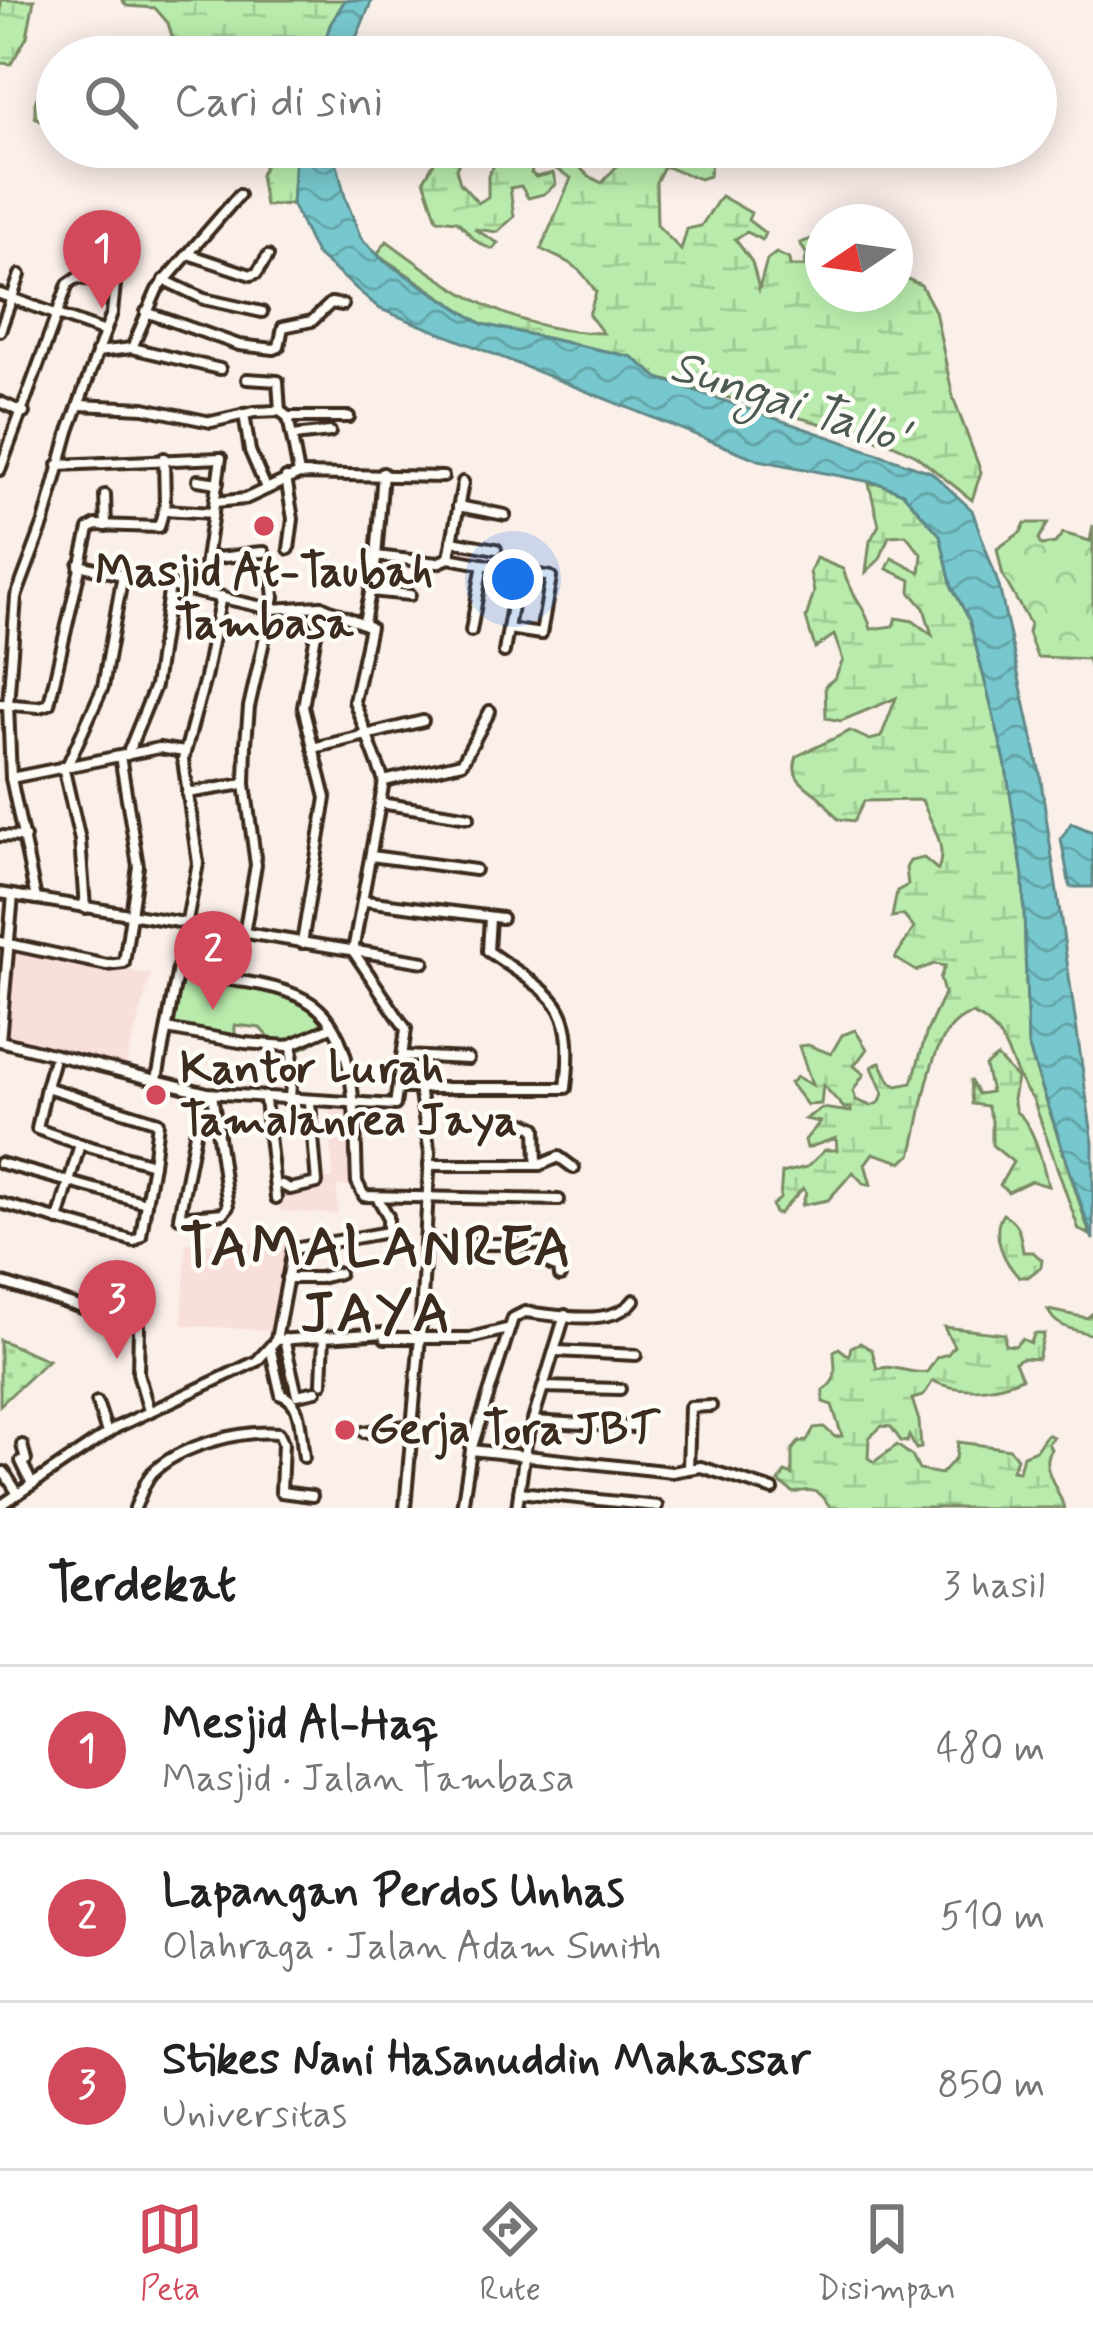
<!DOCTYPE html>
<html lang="id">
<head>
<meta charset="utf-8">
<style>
	body { margin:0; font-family:Mynerve,sans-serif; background:#f2f2f2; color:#222 }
	.compass { position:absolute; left:805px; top:204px; width:108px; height:108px; border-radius:50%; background:#fff; box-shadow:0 6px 30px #0003; rotate:257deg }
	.you { position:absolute; left:513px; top:579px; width:42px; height:42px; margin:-30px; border:9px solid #fff; border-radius:50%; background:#1a73e8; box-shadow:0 0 0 18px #1a73e833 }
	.badge { display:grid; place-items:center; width:78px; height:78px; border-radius:50%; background:#d1495b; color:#fff; font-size:39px; font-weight:700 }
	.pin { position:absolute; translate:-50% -99px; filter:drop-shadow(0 3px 6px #0008) }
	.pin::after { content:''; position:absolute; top:63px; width:42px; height:36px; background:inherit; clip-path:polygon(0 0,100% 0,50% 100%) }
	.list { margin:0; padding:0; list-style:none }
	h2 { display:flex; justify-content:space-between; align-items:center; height:156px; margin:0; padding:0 48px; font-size:51px }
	h2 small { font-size:39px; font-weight:400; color:#767676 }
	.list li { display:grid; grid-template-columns:78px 1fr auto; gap:36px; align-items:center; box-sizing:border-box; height:168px; padding:0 48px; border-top:3px solid #e0e0e0 }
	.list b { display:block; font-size:45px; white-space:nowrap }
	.list p { margin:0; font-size:39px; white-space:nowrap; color:#767676 }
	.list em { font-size:39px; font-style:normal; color:#767676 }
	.icon { flex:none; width:66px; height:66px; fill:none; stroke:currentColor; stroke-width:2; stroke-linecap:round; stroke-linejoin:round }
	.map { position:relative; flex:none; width:1093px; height:1508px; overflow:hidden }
	.search { position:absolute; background:#fff; box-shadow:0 6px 30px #0003; left:36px; right:36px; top:36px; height:132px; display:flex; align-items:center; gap:30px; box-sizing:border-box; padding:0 42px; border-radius:66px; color:#767676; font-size:45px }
	.sheet { height:660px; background:#fff }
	nav { display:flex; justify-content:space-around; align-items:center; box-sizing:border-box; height:168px; border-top:3px solid #e0e0e0; background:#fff; font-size:33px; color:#767676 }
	nav a { display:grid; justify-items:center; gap:6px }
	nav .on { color:#d1495b }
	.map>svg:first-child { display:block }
	.built { fill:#f9dfda }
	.grass { fill:url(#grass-dots); stroke:#7a8b65; stroke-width:3 }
	.forest { fill:url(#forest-crowns); stroke:#7a8b65; stroke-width:3 }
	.wetland { fill:url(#wetland-marsh); stroke:#7a8b65; stroke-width:3 }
	.garden { fill:#b9ecac; stroke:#7a8b65; stroke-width:3 }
	.water { fill:url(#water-waves); stroke:#5f8988; stroke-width:3 }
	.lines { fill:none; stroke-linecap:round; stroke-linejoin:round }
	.minor-casing { stroke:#3b2a1e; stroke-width:16 }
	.minor { stroke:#fdfcf7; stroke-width:8 }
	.poi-dot { fill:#d1495b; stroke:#fdfcf7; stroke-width:4.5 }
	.labels { text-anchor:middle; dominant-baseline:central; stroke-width:9; stroke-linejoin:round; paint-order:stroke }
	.poi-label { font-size:45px; font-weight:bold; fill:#3b2a1e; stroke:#fdfcf7; text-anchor:start }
	.water-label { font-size:48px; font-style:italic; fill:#4d5953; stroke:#fdfcf7 }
	.district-label { font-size:57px; font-weight:bold; letter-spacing:3px; fill:#3b2a1e; stroke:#fdfcf7 }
</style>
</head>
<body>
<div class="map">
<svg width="1093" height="1508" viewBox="0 0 1093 1508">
	<defs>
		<pattern id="grass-dots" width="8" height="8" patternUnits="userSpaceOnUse" patternTransform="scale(3)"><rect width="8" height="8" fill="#b9ecac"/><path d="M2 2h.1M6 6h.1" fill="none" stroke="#a0cb94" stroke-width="1.8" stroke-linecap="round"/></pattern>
		<pattern id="forest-crowns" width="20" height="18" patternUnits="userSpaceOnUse" patternTransform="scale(3)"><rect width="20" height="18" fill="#b9ecac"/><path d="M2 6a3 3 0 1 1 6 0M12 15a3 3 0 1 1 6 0" fill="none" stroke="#a0cb94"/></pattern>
		<pattern id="wetland-marsh" width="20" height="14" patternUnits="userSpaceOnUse" patternTransform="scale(3)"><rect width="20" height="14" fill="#b9ecac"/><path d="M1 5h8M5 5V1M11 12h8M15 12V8" fill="none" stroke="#a0cb94"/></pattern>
		<pattern id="water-waves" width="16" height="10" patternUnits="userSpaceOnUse" patternTransform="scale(3)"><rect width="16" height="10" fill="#77c8ce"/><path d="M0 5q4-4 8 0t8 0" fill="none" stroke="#63a3a7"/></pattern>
	</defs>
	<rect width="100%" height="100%" fill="#fbefea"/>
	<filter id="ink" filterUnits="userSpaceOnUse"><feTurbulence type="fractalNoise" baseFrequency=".00833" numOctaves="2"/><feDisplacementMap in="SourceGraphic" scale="24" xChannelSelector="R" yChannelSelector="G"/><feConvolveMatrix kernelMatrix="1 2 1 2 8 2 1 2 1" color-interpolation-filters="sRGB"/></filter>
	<g filter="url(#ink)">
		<g class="built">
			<path d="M15 947 151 975 123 1075 5 1038Z"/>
			<path d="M329 1106 357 1109 359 1186H337L338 1214 280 1211 277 1180 333 1179Z"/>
			<path d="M287 1242 272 1331 182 1325 186 1243Z"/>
		</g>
		<path class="grass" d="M0 1340 48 1360 0 1405Z"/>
		<g class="forest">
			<path d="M45 75 54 81 57 75V129L35 117V103Z"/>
			<path d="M1025 523H1048L1038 540 1041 545 1055 543 1063 533 1090 541 1093 525V675L1088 659 1037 657 1028 633 1030 624 1003 576 997 549 1021 532Z"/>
		</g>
		<g class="wetland">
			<path d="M1 0H34L27 37 11 64 0 63Z"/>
			<path d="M122 0H345L330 25 320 57H292V52L285 57H178L168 23 155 8 127 6Z"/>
			<path d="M274 147H296L292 204 265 206 260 175Z"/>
			<path d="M443 147H463L470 152 472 163 460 161 456 169 460 183 478 203 488 197V175L495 164 488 147H521L535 162 531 173 536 177 553 173 556 184 544 194 528 198 521 186 510 188 514 217 497 232 474 229 498 243 493 249C473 244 471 233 457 221L437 219 424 180Z"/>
			<path d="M570 147H576C576 168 583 174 602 183L621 161 631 159 628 152 592 157 587 154 593 147H664L711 164 709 176 700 179 664 166 656 182 657 225 681 250 687 229 701 226 721 196 751 213 748 220 765 233 762 240 747 232 735 239 752 262 759 289 767 260 776 253 789 259 790 266H804L807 255 800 243 817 237 823 248V294H895V258L898 275 921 285 935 311 953 397 981 472 972 500 914 454 890 443 658 378 632 357 482 324 377 254 387 241C457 293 511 331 603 333L589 315 596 292C576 261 571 265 541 249L571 178 551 166 547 157 554 153 561 162 569 164Z"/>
			<path d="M869 484H881L903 493 940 535 952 587 969 619 1005 761 1023 876 1028 1045 1090 1235 1079 1230 1033 1099C1008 1072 1011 1029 972 1014 927 1025 923 1118 911 1155L901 1162 873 1153 865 1164 871 1185 863 1183 853 1172 828 1200 802 1205 806 1193 803 1188 779 1214H775L772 1205 780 1199 782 1173 807 1167 825 1150H837L836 1138 807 1148 805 1140 820 1122 805 1119 822 1108 851 1112V1108H844L823 1085 821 1104 807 1105 790 1083 797 1077 812 1085 799 1046 808 1045 831 1054 842 1035 855 1030 867 1049 854 1066 864 1074 853 1091 856 1100 871 1106 880 1102 883 1093 872 1067 880 1062 890 1082 897 1086 912 1083 927 1031 944 994 940 978 945 966 934 964 916 971 895 958 914 928 903 915 892 917 897 891 908 885 906 868 910 861 924 858 938 870C948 844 931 825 922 800L864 801 854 821 838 819C831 812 826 802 818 796 803 784 789 778 797 756L850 731 870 740 881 737 896 698 841 721 826 718 825 686 835 678 843 660 834 635 815 648 806 618 814 592 810 572 816 558 843 569C849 592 866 607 871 629L893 626 896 618 913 621 932 635 924 608 910 592 911 580 887 569 892 558 920 573 922 555 906 535 889 536 880 559 866 572 870 541 879 525Z"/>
			<path d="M997 1057 1017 1078 1013 1099 1016 1112C1034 1124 1043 1164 1048 1186L1031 1181 1008 1192 1000 1185 1013 1162 992 1145V1120L987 1106 972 1104 970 1080 978 1094 991 1092 985 1066Z"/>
			<path d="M1003 1214C1020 1223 1020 1234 1023 1252H1033L1042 1260 1041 1267 1028 1277H1019C1004 1262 990 1233 1003 1214Z"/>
			<path d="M1048 1310 1087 1318 1093 1313V1335C1075 1329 1056 1329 1048 1310Z"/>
			<path d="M944 1327 1005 1334V1345L1015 1346 1022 1339 1031 1343 1034 1334H1044L1038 1359 1022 1358 1015 1362 1022 1378C994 1390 959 1394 933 1381L923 1396 912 1399 919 1421 921 1448 916 1449 909 1436 907 1442 901 1441 891 1427 882 1426 869 1438 868 1458 874 1462 897 1445 912 1456 919 1470 941 1474 956 1458 958 1442 1010 1449 1017 1458 1012 1470 1019 1471 1023 1455 1036 1450 1047 1434 1053 1437 1048 1443 1051 1449C1038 1466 1059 1488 1064 1508H831C819 1491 814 1487 794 1493L779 1482 785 1472 792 1475V1450L799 1442 807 1441 814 1428 824 1427 835 1437 842 1436 832 1405 823 1402V1390C840 1380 834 1368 834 1351L839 1348 849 1356 851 1347 860 1343 872 1350 877 1369C894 1363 908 1375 927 1372L937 1357 948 1354 954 1346Z"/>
		</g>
		<path class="garden" d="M181 969 306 996 333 1025C316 1042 305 1053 280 1050L260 1028 235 1025V1035L206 1040 170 1031Z"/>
		<g class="water">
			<path d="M345 0H372L348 57H320L330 25Z"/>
			<path d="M296 147H333L345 197 361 238 384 261 482 324 632 357 658 378 931 472 972 510 999 586 1040 774 1093 1143V1240L1028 1045 1023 876 1005 761 969 619 952 587 940 535 903 493 881 484 759 460 380 309 316 254 292 204Z"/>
			<path d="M1071 823 1093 832V887H1070L1061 839Z"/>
		</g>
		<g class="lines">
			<g class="minor-casing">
				<g id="minor">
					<path d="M188 254 251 275 257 273 268 256"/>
					<path d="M164 280 204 299 262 312"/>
					<path d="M0 294 105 332 69 431 44 522 16 597 8 705 11 778 36 899"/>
					<path d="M146 312 239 345 274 349 279 347 283 327 312 321 331 303 343 305"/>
					<path d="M0 331 20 275"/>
					<path d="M105 332 112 313 118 255"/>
					<path d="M132 348 157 290 239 195"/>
					<path d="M132 348 220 369"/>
					<path d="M97 352 132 348"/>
					<path d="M247 379 278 381 280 411"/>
					<path d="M0 402 24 413"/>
					<path d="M79 405 144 408 211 422 254 412 280 411 288 417 299 474"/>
					<path d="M244 414 250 451 266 488"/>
					<path d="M288 417H349"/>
					<path d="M293 436 330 432"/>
					<path d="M58 465 221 458 201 593"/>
					<path d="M0 470 68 284 77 278 96 280"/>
					<path d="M286 478 293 519 289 549"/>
					<path d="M198 480 218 483"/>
					<path d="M105 495 106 526"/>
					<path d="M215 502 245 499 299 474 443 477"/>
					<path d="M458 506 505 515"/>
					<path d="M164 510 213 513"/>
					<path d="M452 541 496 549"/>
					<path d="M376 556 437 563 449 558 551 577 541 634 508 629"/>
					<path d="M208 557C229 560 244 552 264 552"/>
					<path d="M449 558 463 482"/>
					<path d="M79 565 271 609 321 606 370 627 354 701 384 781 353 951"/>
					<path d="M371 591 410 595"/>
					<path d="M364 622 375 569 383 473"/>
					<path d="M471 631 483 564"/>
					<path d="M504 652 518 571"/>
					<path d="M0 704 39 707 49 704 89 529 96 525 159 527 165 505 164 458"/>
					<path d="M313 748 423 721"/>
					<path d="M127 755 155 686 170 585"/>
					<path d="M63 766 80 840 85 908"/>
					<path d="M67 766 103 687 123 574"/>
					<path d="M11 778 159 748 185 752"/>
					<path d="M384 781 462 763 490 711"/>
					<path d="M187 793 244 784"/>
					<path d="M380 803 469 817"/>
					<path d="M0 836 25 837"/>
					<path d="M371 856 475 870"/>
					<path d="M0 893 424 962"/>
					<path d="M13 895 0 1041 207 1093 395 1105 406 1029 353 951"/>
					<path d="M365 901 502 918"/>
					<path d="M244 934 256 865 245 784 246 743 249 707 274 597 271 571"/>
					<path d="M0 942 107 965 124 963 138 866 120 756"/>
					<path d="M302 943 326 798 303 707 321 606"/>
					<path d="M177 973C217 980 270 980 306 1000 361 1030 354 1127 357 1182L364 1196 559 1200"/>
					<path d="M167 1029 245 1043 288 1046 331 1027"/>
					<path d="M405 1056 468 1059"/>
					<path d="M157 1079 198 863 183 760 205 678 221 596"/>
					<path d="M46 1087 53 1062"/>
					<path d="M399 1088H419L430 1153 420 1337 405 1508"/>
					<path d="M419 1088H566C576 998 554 998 488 951L490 917"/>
					<path d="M203 1092 179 1217 223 1213 228 1207 212 1094"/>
					<path d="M265 1100 276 1198"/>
					<path d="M290 1100 293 1046"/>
					<path d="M525 1123 536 1128 537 1165"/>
					<path d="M80 1144 37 1129 46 1087 158 1122 153 1164"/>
					<path d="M0 1163 146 1203 141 1236 134 1241 0 1203"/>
					<path d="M429 1165H540L559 1157 574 1168"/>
					<path d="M282 1185 290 1189 317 1183 310 1102"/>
					<path d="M58 1220 80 1144 153 1164 146 1203"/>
					<path d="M426 1244H546L551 1265 559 1268 560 1276"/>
					<path d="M287 1278H320L339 1273"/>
					<path d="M0 1282 139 1326 138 1373 149 1411"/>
					<path d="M284 1339 297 1395 316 1391"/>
					<path d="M276 1340 386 1333 385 1338H470L507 1329"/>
					<path d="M271 1351 281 1395C303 1401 300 1434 304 1457"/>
					<path d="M556 1351 636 1355"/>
					<path d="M322 1383 324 1336"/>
					<path d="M543 1387 620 1389"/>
					<path d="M97 1402 107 1433"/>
					<path d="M711 1406 690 1407 688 1469 701 1467 773 1490"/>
					<path d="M533 1421 633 1427"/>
					<path d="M364 1432 413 1425"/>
					<path d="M22 1445 26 1460 21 1461 32 1484"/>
					<path d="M471 1450 672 1472 688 1469"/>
					<path d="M4 1472 18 1494"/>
					<path d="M519 1492 657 1506"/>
					<path d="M0 1506 117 1427 257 1361 276 1340 293 1249 388 1232V1216L377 1197"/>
					<path d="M135 1508C140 1497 144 1482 152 1473 180 1445 241 1430 279 1433L283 1443 281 1492 312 1496"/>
					<path d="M462 1508 471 1450 513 1318 525 1312C556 1315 613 1328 634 1300"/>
					<path d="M517 1508 526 1443 565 1315"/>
				</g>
			</g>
			<use href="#minor" class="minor"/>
		</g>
	</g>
	<g class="poi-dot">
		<circle cx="264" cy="526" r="12"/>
		<circle cx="156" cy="1095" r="12"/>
		<circle cx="345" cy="1430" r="12"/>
	</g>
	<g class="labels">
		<g class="poi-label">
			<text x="264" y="572" text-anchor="middle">Masjid At-Taubah<tspan x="264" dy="52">Tambasa</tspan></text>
			<text x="180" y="1069">Kantor Lurah<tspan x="180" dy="52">Tamalanrea Jaya</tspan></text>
			<text x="369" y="1430">Gerja Tora JBT</text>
		</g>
		<g class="water-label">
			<text transform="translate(788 403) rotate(18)">Sungai Tallo'</text>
		</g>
		<g class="district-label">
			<text x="377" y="1249">TAMALANREA<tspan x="377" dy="66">JAYA</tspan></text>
		</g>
	</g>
</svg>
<svg class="compass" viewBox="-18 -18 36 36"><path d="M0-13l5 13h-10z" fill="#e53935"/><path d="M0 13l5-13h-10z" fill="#767676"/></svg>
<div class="you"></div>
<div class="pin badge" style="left:102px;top:309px">1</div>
<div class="pin badge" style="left:213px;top:1010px">2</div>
<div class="pin badge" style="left:117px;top:1359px">3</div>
<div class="search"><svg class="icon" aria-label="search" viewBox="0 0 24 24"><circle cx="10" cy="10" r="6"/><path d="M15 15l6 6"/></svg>Cari di sini</div>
</div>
<section class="sheet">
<h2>Terdekat<small>3 hasil</small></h2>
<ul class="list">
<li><span class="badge">1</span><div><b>Mesjid Al-Haq</b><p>Masjid · Jalan Tambasa</p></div><em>480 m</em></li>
<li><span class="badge">2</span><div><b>Lapangan Perdos Unhas</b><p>Olahraga · Jalan Adam Smith</p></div><em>510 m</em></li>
<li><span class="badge">3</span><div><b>Stikes Nani Hasanuddin Makassar</b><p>Universitas</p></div><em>850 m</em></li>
</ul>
</section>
<nav>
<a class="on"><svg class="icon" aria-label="map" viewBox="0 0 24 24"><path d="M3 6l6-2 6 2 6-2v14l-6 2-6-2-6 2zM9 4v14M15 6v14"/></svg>Peta</a>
<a><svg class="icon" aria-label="directions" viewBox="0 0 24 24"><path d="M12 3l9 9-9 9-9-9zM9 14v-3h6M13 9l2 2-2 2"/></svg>Rute</a>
<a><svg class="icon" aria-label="saved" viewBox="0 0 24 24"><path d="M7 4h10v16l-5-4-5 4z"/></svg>Disimpan</a>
</nav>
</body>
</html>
